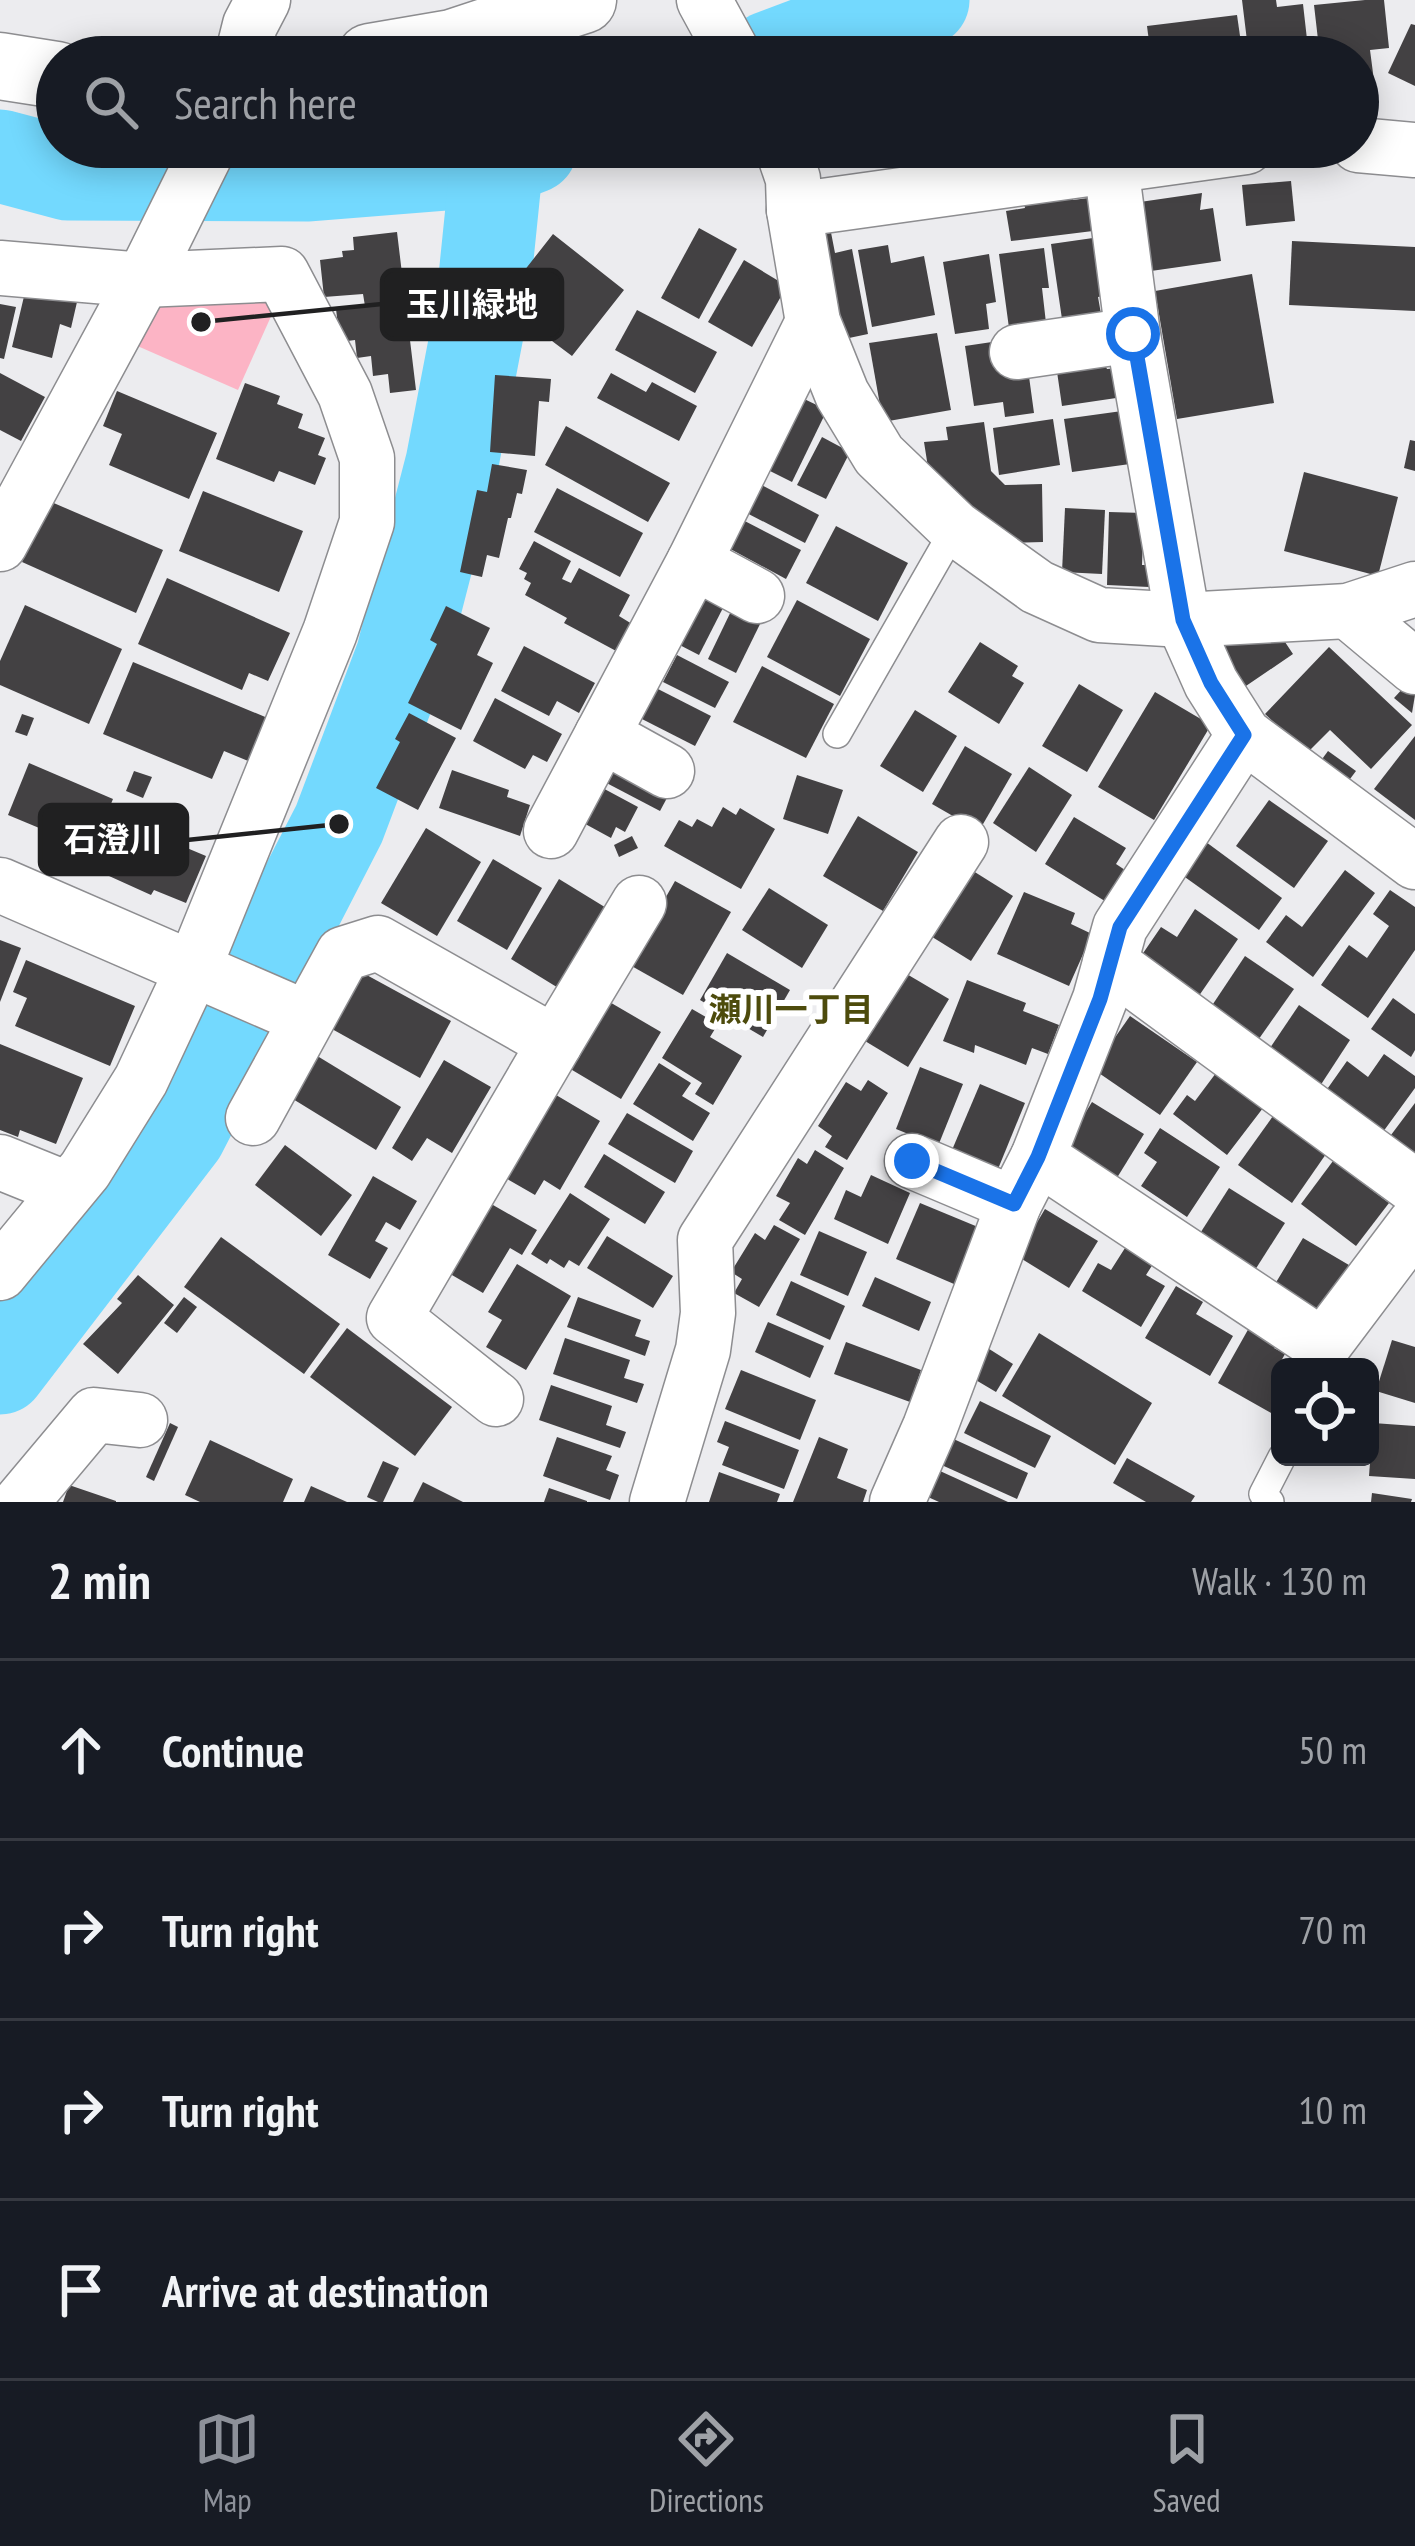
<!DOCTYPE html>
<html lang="en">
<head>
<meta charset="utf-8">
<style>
	body { margin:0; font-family:"PT Sans Narrow","Noto Sans JP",sans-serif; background:#242831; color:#f1f3f6 }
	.controls { position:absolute; right:36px; bottom:36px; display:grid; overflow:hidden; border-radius:18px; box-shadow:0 6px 30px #0003 }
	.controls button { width:108px; height:108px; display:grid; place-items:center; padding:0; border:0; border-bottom:3px solid #363941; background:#171b24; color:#f1f3f6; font:60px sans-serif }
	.stop { position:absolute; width:36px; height:36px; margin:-27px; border:9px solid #1a73e8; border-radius:50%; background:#fff }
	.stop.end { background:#1a73e8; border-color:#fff; box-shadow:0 3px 12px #0008 }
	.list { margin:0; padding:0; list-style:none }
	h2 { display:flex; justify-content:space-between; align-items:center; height:156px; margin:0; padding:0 48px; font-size:51px }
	h2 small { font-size:39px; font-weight:400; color:#9ea1a6 }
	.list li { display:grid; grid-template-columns:78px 1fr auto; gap:36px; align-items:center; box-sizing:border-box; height:180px; padding:0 48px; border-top:3px solid #363941 }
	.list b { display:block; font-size:45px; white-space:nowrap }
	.list em { font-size:39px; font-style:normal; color:#9ea1a6 }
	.icon { flex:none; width:66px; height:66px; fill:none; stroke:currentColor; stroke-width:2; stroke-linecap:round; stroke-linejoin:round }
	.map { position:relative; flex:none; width:1415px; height:1502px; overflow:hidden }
	.search { position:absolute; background:#171b24; box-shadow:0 6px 30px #0003; left:36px; right:36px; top:36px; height:132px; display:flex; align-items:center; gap:30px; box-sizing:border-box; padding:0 42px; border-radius:66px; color:#9ea1a6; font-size:45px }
	.sheet { height:876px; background:#171b24 }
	nav { display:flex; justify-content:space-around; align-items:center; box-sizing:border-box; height:168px; border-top:3px solid #363941; background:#171b24; font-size:33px; color:#9ea1a6 }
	nav a { display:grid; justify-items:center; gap:6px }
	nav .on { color:#8c9099 }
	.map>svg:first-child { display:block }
	.green { fill:#fcb4c5 }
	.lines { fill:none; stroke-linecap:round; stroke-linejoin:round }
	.river { stroke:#73d9fe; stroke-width:93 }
	.building { fill:#434143 }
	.lane-casing { stroke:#8d8d90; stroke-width:30 }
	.street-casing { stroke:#8d8d90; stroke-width:57 }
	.secondary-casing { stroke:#8d8d90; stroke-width:69 }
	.lane { stroke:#fff; stroke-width:27 }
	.street { stroke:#fff; stroke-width:54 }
	.secondary { stroke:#fff; stroke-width:66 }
	.route { stroke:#1a73e8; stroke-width:15 }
	.labels { text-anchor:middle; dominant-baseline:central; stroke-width:12; stroke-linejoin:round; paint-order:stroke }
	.neighbourhood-label { font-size:33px; font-weight:bold; fill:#4d4b0c; stroke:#fff }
	.leader { fill:none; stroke:#202021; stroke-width:4.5 }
	.callout-dot { fill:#202021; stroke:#fff; stroke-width:4.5 }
	.callout { fill:#202021; stroke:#202021; stroke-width:4.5 }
	.callout-label { font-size:33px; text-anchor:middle; font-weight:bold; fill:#fff }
</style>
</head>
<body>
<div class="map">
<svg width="1415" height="1502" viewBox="0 0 1415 1502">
	<rect width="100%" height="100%" fill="#ececef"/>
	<path class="green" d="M163 288 277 303 238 390 126 341Z"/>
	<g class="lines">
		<g class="river">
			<path d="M771 57 923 0"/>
			<path d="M0 156 68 174 309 175 497 160 531 147"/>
			<path d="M0 1368 180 1133 339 824 402 657 452 463 482 307 497 160"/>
		</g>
	</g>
	<g class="building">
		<path d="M1242 0H1276L1277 7 1303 4 1309 57H1249Z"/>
		<path d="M1365 0H1384L1389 48 1370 50 1376 96 1358 98V57H1320L1314 5Z"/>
		<path d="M1237 15 1243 57H1151L1147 26Z"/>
		<path d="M1411 24 1415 25V86L1388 73Z"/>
		<path d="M850 147H933L936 165 901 169 900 156 852 162Z"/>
		<path d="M1291 181 1295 221 1246 226 1242 185Z"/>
		<path d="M1072 192 1073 200 1096 197 1101 230 1011 241 1006 211 1025 208 1023 199Z"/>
		<path d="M1202 193 1200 210 1213 208 1221 261 1151 271 1140 202Z"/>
		<path d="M828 217 835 253 852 249 868 334 830 342 807 222Z"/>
		<path d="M699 228 737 249 699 319 661 298Z"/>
		<path d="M397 232 416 390 390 393 388 374 373 376 371 356 357 358 355 340 340 342 336 309 365 306 363 294 324 297 320 260 343 257 342 251 354 250 353 237Z"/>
		<path d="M553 234 624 290 572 356 528 323 540 306 513 285Z"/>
		<path d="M1100 237 1109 295 1098 297 1101 314 1062 319 1051 244Z"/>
		<path d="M1292 241 1415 247V311L1289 305Z"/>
		<path d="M888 245 891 263 924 256 935 315 872 327 858 250Z"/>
		<path d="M1044 248 1049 288H1042L1046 323 1009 328 999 254Z"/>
		<path d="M989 254 996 302 986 304 989 329 955 334 943 262Z"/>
		<path d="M744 260 787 286 752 347 708 322Z"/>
		<path d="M1252 274 1274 403 1177 419 1155 291Z"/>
		<path d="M26 288 77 302 71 328 60 324 52 358 12 347Z"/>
		<path d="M0 304 16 307 4 359 0 358Z"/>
		<path d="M637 310 717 352 695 393 615 350Z"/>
		<path d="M937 333 951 410 883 422 869 343Z"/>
		<path d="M992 342 1027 362 1034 413 1005 417 1003 402 974 406 965 346Z"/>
		<path d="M1099 352 1107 369 1119 368 1123 397 1062 406 1055 358Z"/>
		<path d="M0 373 45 397 21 441 0 430Z"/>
		<path d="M611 373 646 392 652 382 697 406 679 441 597 398Z"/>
		<path d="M495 375 551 379 549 402 539 401 535 456 490 452Z"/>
		<path d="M245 383 280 396 277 404 303 414 298 428 325 438 318 455 326 458 315 485 279 471 274 482 216 459Z"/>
		<path d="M117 391 217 433 189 499 109 465 122 434 103 426Z"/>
		<path d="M796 395 827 410 792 482 762 467Z"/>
		<path d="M1122 411 1130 464 1072 472 1064 419Z"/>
		<path d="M1053 419 1060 465 999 475 993 428Z"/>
		<path d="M984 422 991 471 1005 485 1042 484 1043 542 1005 543 930 480 924 442 948 440 946 427Z"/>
		<path d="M566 426 670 483 648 522 545 465Z"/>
		<path d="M822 437 850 452 826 499 797 485Z"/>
		<path d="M1410 440 1415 441V471L1404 468Z"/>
		<path d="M492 464 527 470 522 494 517 493 511 518H508L499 558 487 555 482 577 460 572 477 490 487 492Z"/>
		<path d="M1304 472 1398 497 1378 576 1284 551Z"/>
		<path d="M754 481 819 515 805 543 739 509Z"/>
		<path d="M557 488 643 533 620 577 534 532Z"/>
		<path d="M203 491 303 531 279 592 179 551Z"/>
		<path d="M49 501 163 550 136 613 22 562Z"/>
		<path d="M1065 508 1105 510 1102 574 1062 572Z"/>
		<path d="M1109 512 1144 513 1142 565H1150L1149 587 1107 585Z"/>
		<path d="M737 517 801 550 786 579 723 545Z"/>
		<path d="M836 526 908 563 878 621 806 583Z"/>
		<path d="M534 541 571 561 562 579 571 583 579 568 630 595 619 616 632 624 618 652 564 623 567 618 525 595 531 583 524 579 527 573 519 569Z"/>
		<path d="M167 578 290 633 268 681 249 673 242 690 138 644Z"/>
		<path d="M698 587 726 602 699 655 670 640Z"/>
		<path d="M797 600 870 639 840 696 767 657Z"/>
		<path d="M25 605 122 649 89 724 0 685V661Z"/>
		<path d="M734 605 762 620 736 673 708 659Z"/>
		<path d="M446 606 490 628 477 655 493 663 461 730 408 703 437 644 430 640Z"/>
		<path d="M1257 631 1264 643 1279 633 1293 654 1243 688 1217 647Z"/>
		<path d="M980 642 1018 666 1012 676 1024 683 999 724 948 692Z"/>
		<path d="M524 646 595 683 579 713 557 701 549 716 501 691Z"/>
		<path d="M1329 647 1412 725 1371 769 1330 730 1307 753 1265 714Z"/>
		<path d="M677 655 729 682 715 708 663 682Z"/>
		<path d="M133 662 270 719 253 763 224 751 212 779 103 734Z"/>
		<path d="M762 666 834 704 806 758 733 722Z"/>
		<path d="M1079 684 1123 710 1087 772 1042 746Z"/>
		<path d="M1405 686 1415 695 1412 713 1394 698Z"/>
		<path d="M656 688 711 716 695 746 640 718Z"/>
		<path d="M1155 692 1211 725 1154 820 1098 787Z"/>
		<path d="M495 698 562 734 547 762 533 755 525 769 473 741Z"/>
		<path d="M915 710 957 736 923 792 880 766Z"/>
		<path d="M409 713 456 738 418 810 376 788 400 742 395 739Z"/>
		<path d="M22 714 34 718 27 736 15 732Z"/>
		<path d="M1415 736V820L1374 789Z"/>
		<path d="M965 746 1012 774 979 831 932 804Z"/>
		<path d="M1328 751 1356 771 1344 787 1317 766Z"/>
		<path d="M622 757 675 783 660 811 597 778Z"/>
		<path d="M29 763 113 799 92 850 8 815Z"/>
		<path d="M1029 767 1072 795 1036 852 993 823Z"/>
		<path d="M452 770 509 790 507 797 530 805 520 836 439 808Z"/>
		<path d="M134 771 152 777 143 798 126 791Z"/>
		<path d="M797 775 843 790 828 834 783 819Z"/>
		<path d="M597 785 638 807 625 832 616 827 611 838 578 820Z"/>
		<path d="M1269 800 1328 841 1294 888 1236 846Z"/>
		<path d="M723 807 736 815 740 808 775 829 741 889 664 846 679 820 692 827 697 819 712 827Z"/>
		<path d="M858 816 918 852 883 911 823 876Z"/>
		<path d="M1074 817 1126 848 1116 864 1128 872 1108 903 1045 864Z"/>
		<path d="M120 820 206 856 186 903 154 890 151 895 98 871Z"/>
		<path d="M426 828 481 862 437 936 381 903Z"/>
		<path d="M632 836 638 848 619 857 614 845Z"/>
		<path d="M1206 842 1282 898 1259 930 1182 875Z"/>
		<path d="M493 859 542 888 507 950 457 921Z"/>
		<path d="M970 869 1013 896 971 961 929 935Z"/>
		<path d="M1345 870 1375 893 1313 977 1266 942 1286 915 1302 927Z"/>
		<path d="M559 879 608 909 560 989 511 959Z"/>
		<path d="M675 881 731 912 683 995 628 964Z"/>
		<path d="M769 888 828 925 802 968 742 930Z"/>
		<path d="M1390 890 1415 907V950L1368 1018 1321 985 1349 945 1367 958 1389 926 1373 914Z"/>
		<path d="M1024 892 1075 913 1071 924 1092 934 1069 986 997 954Z"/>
		<path d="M1195 909 1238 939 1194 1003 1137 962 1161 927 1177 937Z"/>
		<path d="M0 940 21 948 0 1002Z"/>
		<path d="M727 953 790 990 763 1037 700 1000Z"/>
		<path d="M1245 956 1294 989 1256 1043 1209 1010Z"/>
		<path d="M26 960 135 1006 110 1066 15 1026 27 998 13 992Z"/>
		<path d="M363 973 451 1021 420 1078 332 1029Z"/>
		<path d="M905 973 949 999 908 1067 865 1041Z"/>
		<path d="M967 980 1026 1003 1023 1011 1059 1025 1048 1054 1032 1048 1026 1065 975 1045 974 1053 943 1041Z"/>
		<path d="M601 997 661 1032 621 1099 562 1064Z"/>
		<path d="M1393 998 1415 1014V1050L1411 1057 1371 1029Z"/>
		<path d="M1299 1005 1350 1040 1320 1086 1268 1051Z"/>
		<path d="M692 1009 718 1024 710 1037 742 1056 713 1105 695 1094 702 1083 662 1058Z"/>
		<path d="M1130 1016 1197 1062 1160 1115 1093 1069Z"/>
		<path d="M0 1044 83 1078 56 1144 20 1130 18 1137 0 1130Z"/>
		<path d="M314 1054 401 1107 376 1150 288 1096Z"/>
		<path d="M1384 1054 1415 1076V1088L1380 1136 1323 1095 1347 1061 1368 1077Z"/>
		<path d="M444 1060 491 1087 452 1153 427 1138 412 1161 392 1148Z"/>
		<path d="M659 1063 691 1083 682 1096 710 1113 693 1141 633 1104Z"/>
		<path d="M920 1067 963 1084 938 1146 896 1129Z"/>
		<path d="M1216 1073 1263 1108 1227 1155 1173 1114 1187 1095 1195 1101Z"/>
		<path d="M868 1080 888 1093 847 1160 825 1147 832 1136 818 1126 846 1082 861 1091Z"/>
		<path d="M980 1084 1025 1103 998 1169 952 1150Z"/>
		<path d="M551 1092 600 1121 560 1190 544 1180 535 1195 502 1176Z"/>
		<path d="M1092 1102 1144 1134 1115 1181 1063 1149Z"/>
		<path d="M1415 1103V1153L1391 1135Z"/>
		<path d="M627 1113 693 1151 675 1183 608 1144Z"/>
		<path d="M1273 1116 1326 1154 1292 1203 1238 1165Z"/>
		<path d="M1160 1128 1220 1167 1187 1217 1141 1186 1157 1162 1144 1153Z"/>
		<path d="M285 1145 352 1195 321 1236 255 1185Z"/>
		<path d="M815 1150 844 1168 805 1235 779 1220 790 1203 776 1196 798 1158 807 1164Z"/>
		<path d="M604 1154 665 1192 645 1224 584 1187Z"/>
		<path d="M1333 1161 1389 1203 1356 1246 1301 1204Z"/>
		<path d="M871 1175 910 1193 888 1244 834 1219 846 1190 861 1197Z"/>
		<path d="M373 1176 417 1201 400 1230 386 1222 375 1241 388 1248 370 1279 328 1255Z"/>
		<path d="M1229 1188 1285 1223 1255 1270 1199 1235Z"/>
		<path d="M570 1193 610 1219 579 1266 569 1260 564 1268 550 1259 547 1264 531 1254Z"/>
		<path d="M486 1201 537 1230 522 1255 510 1248 483 1293 445 1271Z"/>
		<path d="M920 1203 978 1227 954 1284 896 1259Z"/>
		<path d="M1045 1209 1098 1241 1069 1288 1017 1256Z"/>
		<path d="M774 1225 800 1239 759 1307 734 1293 742 1279 731 1272 755 1233 765 1240Z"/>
		<path d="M819 1231 867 1252 848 1296 800 1275Z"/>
		<path d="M607 1236 673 1276 653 1308 587 1268Z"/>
		<path d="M221 1237 340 1324 304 1374 184 1287Z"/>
		<path d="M1303 1238 1354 1268 1334 1302 1325 1297 1316 1310 1275 1284Z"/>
		<path d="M1125 1248 1153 1264 1146 1275 1165 1286 1141 1327 1082 1291 1098 1263 1111 1270Z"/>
		<path d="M517 1264 571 1296 526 1370 486 1347 502 1320 488 1312Z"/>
		<path d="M138 1275 174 1305 118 1374 83 1344 122 1303 117 1299Z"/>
		<path d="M875 1277 931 1302 919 1331 862 1306Z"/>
		<path d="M791 1281 845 1306 830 1340 776 1315Z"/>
		<path d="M1176 1286 1203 1302 1196 1314 1233 1336 1210 1376 1145 1338Z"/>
		<path d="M184 1297 197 1307 177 1333 164 1323Z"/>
		<path d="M578 1297 641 1320 635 1336 650 1341 645 1356 567 1327Z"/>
		<path d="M1254 1319 1281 1336 1274 1348 1285 1354 1276 1370 1280 1372V1418L1218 1383Z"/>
		<path d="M768 1322 824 1346 810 1378 755 1352Z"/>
		<path d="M347 1328 452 1407 415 1456 310 1377Z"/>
		<path d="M1039 1333 1152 1403 1115 1465 1002 1396Z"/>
		<path d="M565 1338 630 1360 624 1378 644 1384 637 1403 553 1374Z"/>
		<path d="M1392 1340 1415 1347V1403L1376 1391Z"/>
		<path d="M846 1342 921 1370 910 1402 834 1374Z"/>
		<path d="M986 1347 1013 1364 996 1392 969 1376Z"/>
		<path d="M741 1370 816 1400 800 1440 725 1409Z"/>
		<path d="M551 1385 612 1406 606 1425 626 1432 620 1448 539 1420Z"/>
		<path d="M980 1401 1051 1436 1035 1468 964 1433Z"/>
		<path d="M725 1421 799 1450 784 1489 722 1465 729 1447 717 1442Z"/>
		<path d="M170 1423 178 1427 154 1481 146 1477Z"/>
		<path d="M1373 1423 1415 1426V1479L1369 1476Z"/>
		<path d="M947 1436 1028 1473 1017 1499 935 1462Z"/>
		<path d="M557 1437 612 1456 606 1470 619 1475 610 1500 543 1476Z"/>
		<path d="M819 1437 848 1449 837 1478 867 1490 863 1502H793Z"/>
		<path d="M210 1440 293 1479 283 1502H200L185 1495Z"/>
		<path d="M1127 1458 1195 1496 1191 1502H1146L1113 1483Z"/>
		<path d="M383 1461 399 1468 383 1502H378L367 1497Z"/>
		<path d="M940 1471 1008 1502H939L928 1497Z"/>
		<path d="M719 1472 780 1494 777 1502H709Z"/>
		<path d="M423 1482 463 1502H413Z"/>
		<path d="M69 1485 116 1501V1502H63Z"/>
		<path d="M311 1486 347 1502H304Z"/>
		<path d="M549 1488 587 1501V1502H544Z"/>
		<path d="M1372 1493 1412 1499 1411 1502H1371Z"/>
	</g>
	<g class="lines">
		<g class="lane-casing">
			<g id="lane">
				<path d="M837 734 955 528"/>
				<path d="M1270 1502 1263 1494 1282 1457"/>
			</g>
		</g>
		<g class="street-casing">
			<g id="street">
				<path d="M704 0 735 57"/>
				<path d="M242 57 250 25 263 0"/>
				<path d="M1358 145 1415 150"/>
				<path d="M782 147 793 179 794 210 813 322 842 394 879 455 955 528 1037 587 1099 615 1183 620 1348 611 1415 589"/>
				<path d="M1111 166 1133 335 1183 620 1211 683 1244 735 1415 862"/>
				<path d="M794 210 1246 147"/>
				<path d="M0 268 143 280 282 274 345 394 367 458V522L330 632 194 967 141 1080 85 1170 0 1273"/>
				<path d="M1017 352 1133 335"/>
				<path d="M0 544 143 280 209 147"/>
				<path d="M694 562 757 596"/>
				<path d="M1348 611 1415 667"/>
				<path d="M602 735 667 771"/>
				<path d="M551 831 694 562 813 322"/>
				<path d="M0 885 306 1018"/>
				<path d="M1110 963 1415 1187"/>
				<path d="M253 1118 343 954 378 943 555 1043 639 903"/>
				<path d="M1038 1157 1323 1346 1415 1224"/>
				<path d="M912 1161 1014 1204"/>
				<path d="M0 1162 67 1189"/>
				<path d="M496 1399 394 1318 555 1043"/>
				<path d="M21 1502 94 1415 140 1420"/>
				<path d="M657 1502 703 1350 708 1313 705 1240 961 842"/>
				<path d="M897 1502 930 1427 1014 1204 1038 1157 1100 999 1120 927 1244 735"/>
			</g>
		</g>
		<g class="secondary-casing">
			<g id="secondary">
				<path d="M370 57 452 43 583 0"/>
				<path d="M0 66 57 75"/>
			</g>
		</g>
		<use href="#lane" class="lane"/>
		<use href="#street" class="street"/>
		<use href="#secondary" class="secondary"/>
	</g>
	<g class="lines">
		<path class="route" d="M912 1161 1014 1204 1038 1157 1100 999 1120 927 1244 735 1211 683 1183 620 1133 334"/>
	</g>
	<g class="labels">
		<g class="neighbourhood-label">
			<text x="791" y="1008">瀬川一丁目</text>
		</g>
	</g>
	<path class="leader" d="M201 322L382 304M339 824L187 840"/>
	<g class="callout-dot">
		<circle cx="201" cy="322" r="12"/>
		<circle cx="339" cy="824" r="12"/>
	</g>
	<g class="callout">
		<rect x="382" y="270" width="180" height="69" rx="12"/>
		<rect x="40" y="805" width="147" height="69" rx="12"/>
	</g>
	<g class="callout-label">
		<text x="472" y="316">玉川緑地</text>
		<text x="113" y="851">石澄川</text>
	</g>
</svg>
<div class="controls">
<button><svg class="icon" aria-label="locate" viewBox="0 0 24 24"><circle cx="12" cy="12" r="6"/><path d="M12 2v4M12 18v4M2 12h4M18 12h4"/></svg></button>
</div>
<div class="stop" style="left:1133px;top:334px"></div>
<div class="stop end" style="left:912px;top:1161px"></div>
<div class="search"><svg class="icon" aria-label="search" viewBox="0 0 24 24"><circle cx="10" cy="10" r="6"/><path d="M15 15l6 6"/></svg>Search here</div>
</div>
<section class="sheet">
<h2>2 min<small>Walk · 130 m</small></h2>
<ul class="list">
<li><svg class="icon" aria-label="ahead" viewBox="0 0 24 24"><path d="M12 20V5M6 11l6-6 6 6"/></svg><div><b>Continue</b></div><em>50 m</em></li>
<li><svg class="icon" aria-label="right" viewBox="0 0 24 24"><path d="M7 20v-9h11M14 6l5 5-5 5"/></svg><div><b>Turn right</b></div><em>70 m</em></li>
<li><svg class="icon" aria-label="right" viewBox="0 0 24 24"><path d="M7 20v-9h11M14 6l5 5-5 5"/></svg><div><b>Turn right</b></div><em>10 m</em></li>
<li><svg class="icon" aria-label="arrive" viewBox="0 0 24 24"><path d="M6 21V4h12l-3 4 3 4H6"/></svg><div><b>Arrive at destination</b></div></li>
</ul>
</section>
<nav>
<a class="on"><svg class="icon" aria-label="map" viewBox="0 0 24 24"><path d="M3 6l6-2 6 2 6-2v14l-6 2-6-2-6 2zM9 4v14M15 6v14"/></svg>Map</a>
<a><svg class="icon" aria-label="directions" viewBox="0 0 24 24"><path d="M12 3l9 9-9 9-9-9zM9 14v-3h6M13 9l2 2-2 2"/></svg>Directions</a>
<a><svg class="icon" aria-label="saved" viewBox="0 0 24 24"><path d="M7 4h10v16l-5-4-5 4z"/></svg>Saved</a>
</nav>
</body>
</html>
